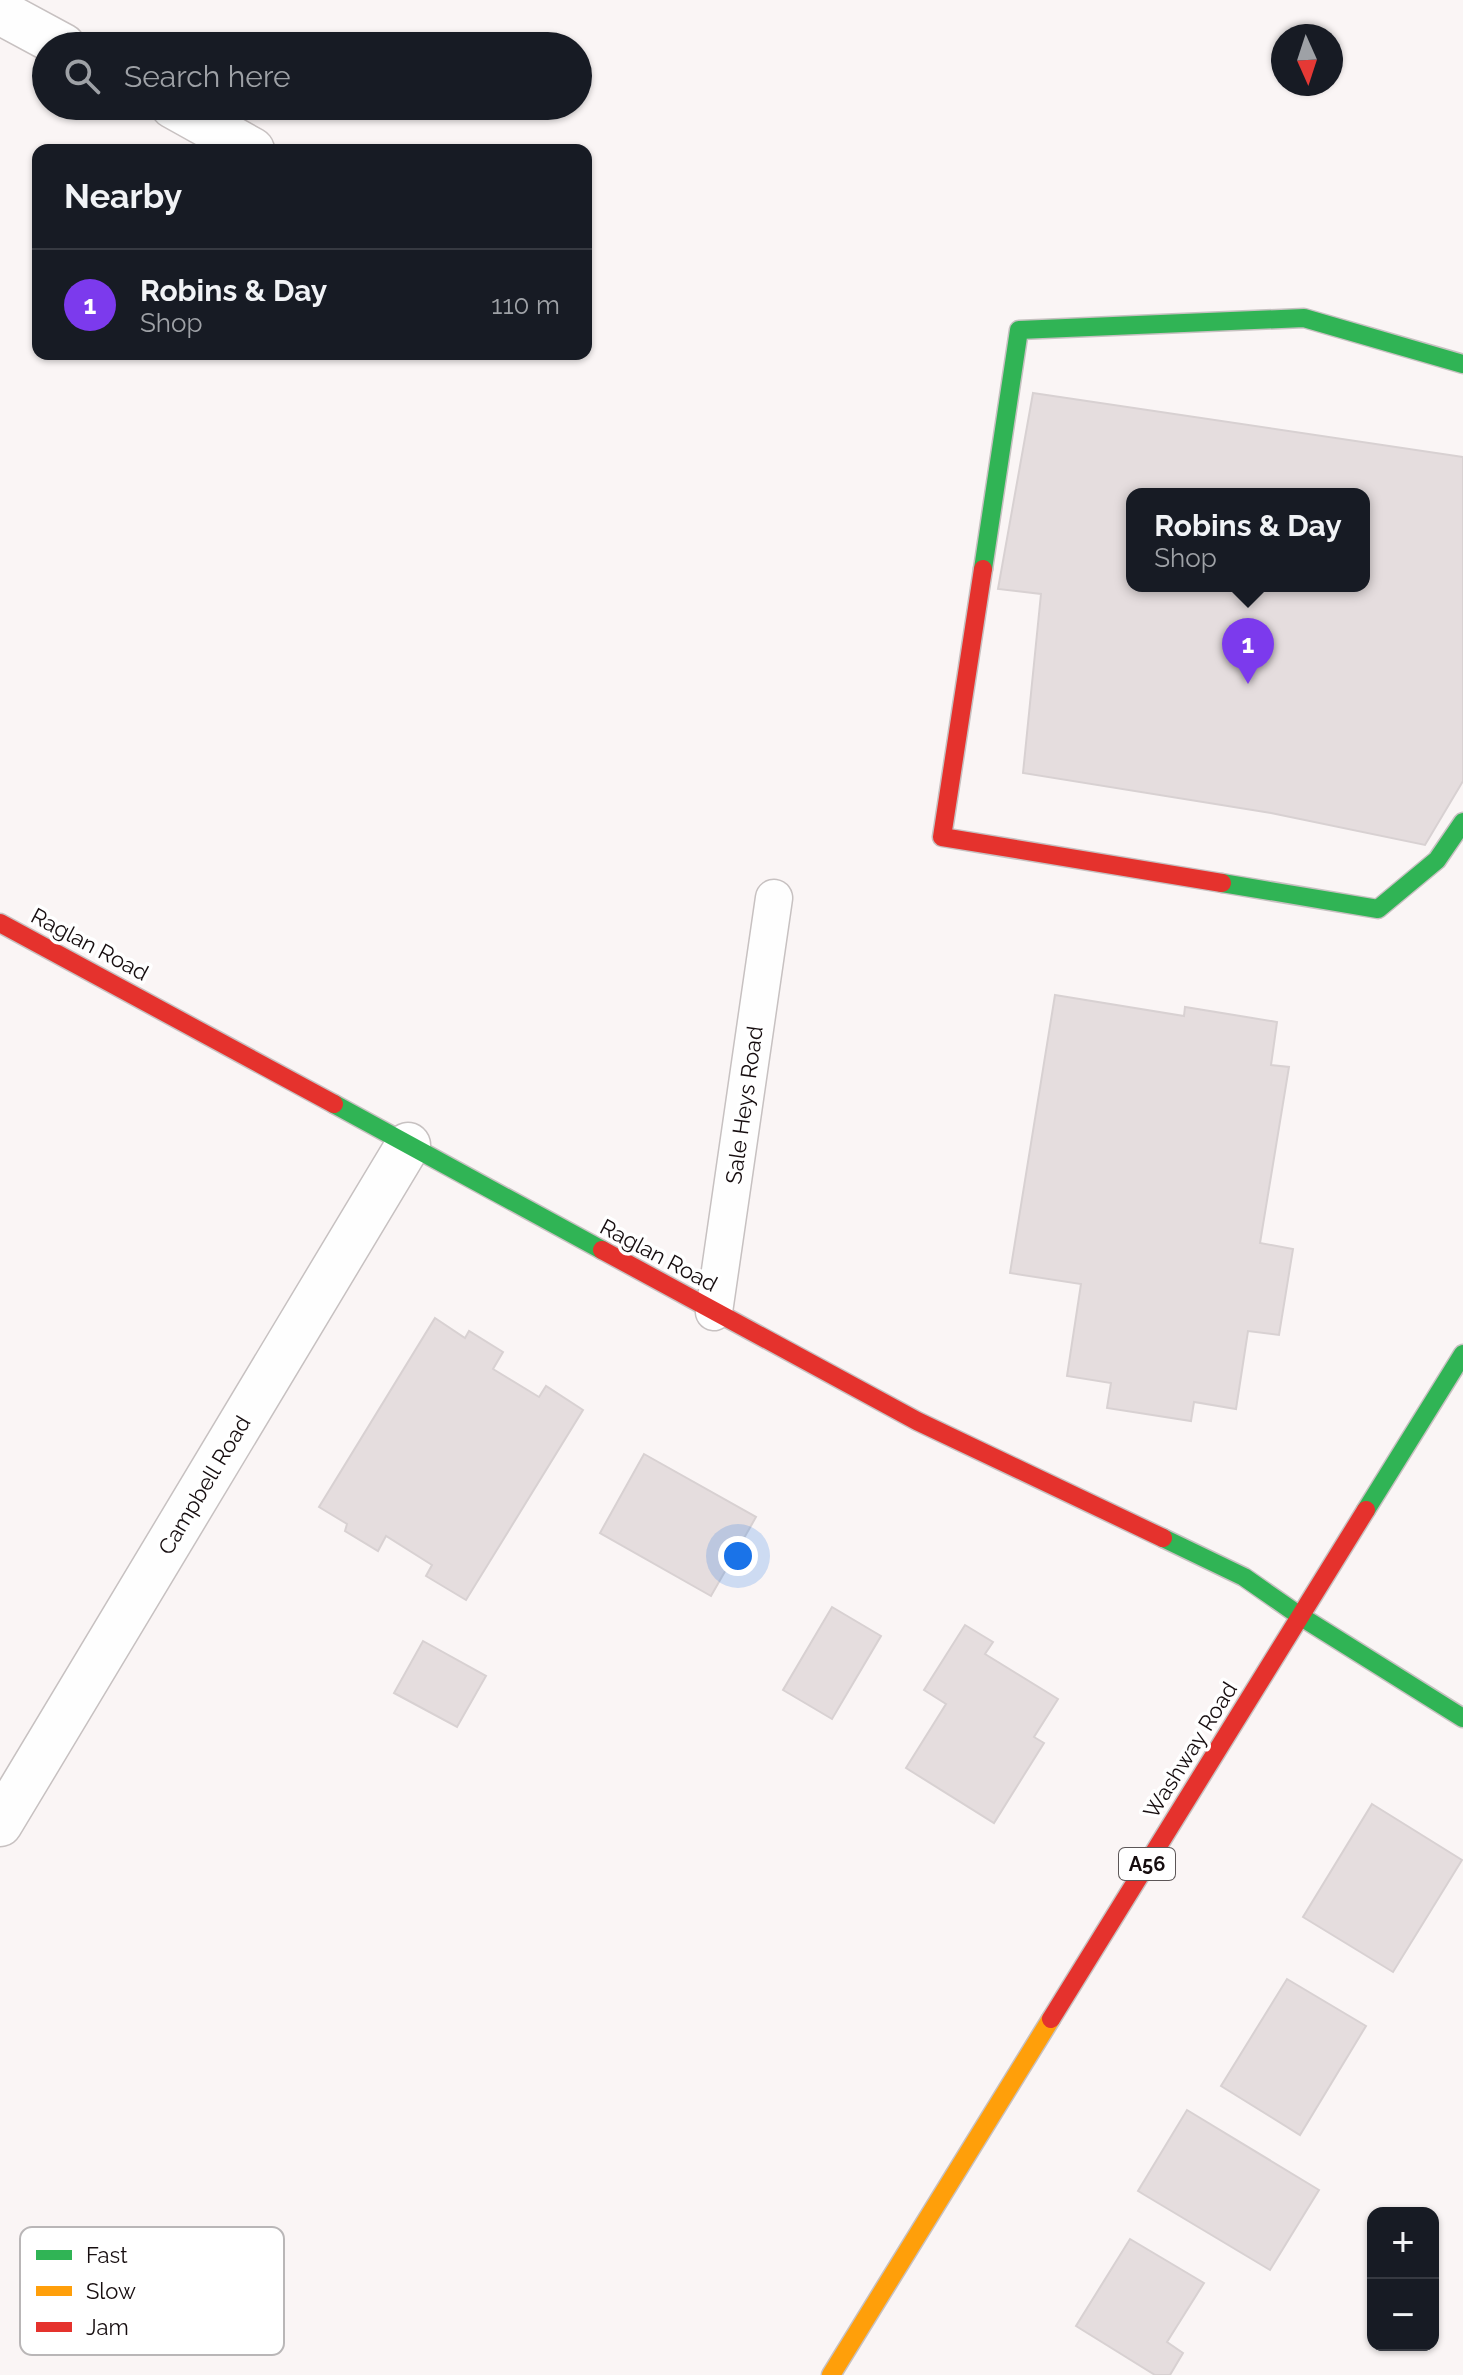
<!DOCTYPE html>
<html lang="en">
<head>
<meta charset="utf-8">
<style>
	body { margin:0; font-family:Raleway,sans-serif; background:#20242c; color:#f1f3f6 }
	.controls { position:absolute; right:24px; bottom:24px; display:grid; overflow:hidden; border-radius:16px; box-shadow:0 2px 6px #0004 }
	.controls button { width:72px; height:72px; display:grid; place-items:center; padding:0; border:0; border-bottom:2px solid #363941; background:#171b24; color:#f1f3f6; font:40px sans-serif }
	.compass { position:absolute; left:1271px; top:24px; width:72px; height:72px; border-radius:50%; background:#171b24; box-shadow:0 2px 6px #0004; rotate:177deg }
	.you { position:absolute; left:738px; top:1556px; width:28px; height:28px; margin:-20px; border:6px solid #fff; border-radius:50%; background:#1a73e8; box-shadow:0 0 0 12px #1a73e833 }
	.badge { display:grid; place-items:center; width:52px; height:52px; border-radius:50%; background:#7c3aed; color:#fff; font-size:26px; font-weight:700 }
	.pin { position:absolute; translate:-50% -66px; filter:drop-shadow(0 2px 4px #0008) }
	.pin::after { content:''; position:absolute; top:42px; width:28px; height:24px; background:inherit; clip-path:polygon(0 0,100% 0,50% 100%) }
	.popup { position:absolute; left:1126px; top:488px; width:244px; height:104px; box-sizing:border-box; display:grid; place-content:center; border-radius:16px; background:#171b24; filter:drop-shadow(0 2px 6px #0005); font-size:26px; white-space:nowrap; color:#9ea1a6 }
	.popup b { font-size:30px; color:#f1f3f6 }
	.popup::after { content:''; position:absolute; left:50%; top:100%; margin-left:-16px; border:16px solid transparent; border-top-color:#171b24 }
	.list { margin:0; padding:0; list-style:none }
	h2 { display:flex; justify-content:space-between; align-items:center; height:104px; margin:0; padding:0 32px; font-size:34px }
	h2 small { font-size:26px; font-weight:400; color:#9ea1a6 }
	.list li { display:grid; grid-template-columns:52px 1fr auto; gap:24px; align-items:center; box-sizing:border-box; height:112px; padding:0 32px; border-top:2px solid #363941 }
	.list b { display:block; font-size:30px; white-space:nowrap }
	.list p { margin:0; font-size:26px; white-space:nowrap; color:#9ea1a6 }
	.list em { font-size:26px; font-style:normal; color:#9ea1a6 }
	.icon { flex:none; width:44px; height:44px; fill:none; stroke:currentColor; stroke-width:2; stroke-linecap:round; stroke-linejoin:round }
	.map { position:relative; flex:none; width:1463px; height:2375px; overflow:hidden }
	.search { position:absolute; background:#171b24; box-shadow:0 2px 6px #0004; left:32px; top:32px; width:560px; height:88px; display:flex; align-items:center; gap:20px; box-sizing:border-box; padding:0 28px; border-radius:44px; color:#9ea1a6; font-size:30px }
	.panel { position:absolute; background:#171b24; box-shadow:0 2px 6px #0004; left:32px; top:144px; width:560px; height:216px; border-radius:16px }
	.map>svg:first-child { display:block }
	.building { fill:#e5ddde; stroke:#d8d1d2; stroke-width:2; fill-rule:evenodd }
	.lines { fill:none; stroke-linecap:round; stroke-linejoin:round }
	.lane-casing { stroke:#c7c1c1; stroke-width:39 }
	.street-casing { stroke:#c7c1c1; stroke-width:47 }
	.fast-casing { stroke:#c7c1c1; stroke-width:21 }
	.slow-casing { stroke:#c7c1c1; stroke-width:21 }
	.jam-casing { stroke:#c7c1c1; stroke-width:21 }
	.lane { stroke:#fefefe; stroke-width:36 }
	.street { stroke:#fefefe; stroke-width:44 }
	.fast { stroke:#30b455; stroke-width:18 }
	.slow { stroke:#ff9f0a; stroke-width:18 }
	.jam { stroke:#e5322d; stroke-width:18 }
	.labels { text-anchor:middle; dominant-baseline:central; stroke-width:7; stroke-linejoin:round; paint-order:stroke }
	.shield { fill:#fff; stroke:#5c5657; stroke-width:2 }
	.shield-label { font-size:20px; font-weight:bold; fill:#160d0f }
	.street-label { font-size:22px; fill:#160d0f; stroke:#fff }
	.key { fill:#fff; stroke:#b9b6b7; stroke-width:2 }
	.key-label { font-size:22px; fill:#160d0f }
</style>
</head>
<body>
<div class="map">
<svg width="1463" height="2375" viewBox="0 0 1463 2375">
	<rect width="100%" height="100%" fill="#faf5f5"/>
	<g class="building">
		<path d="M1033 393 1463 457V781L1425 845 1271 813 1023 773 1041 594 998 589ZM1132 494H1364V586H1132Z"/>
		<path d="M1055 995 1184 1016 1185 1007 1277 1022 1271 1065 1289 1067 1260 1243 1293 1249 1279 1335 1248 1331 1236 1409 1194 1402 1191 1421 1107 1408 1111 1383 1067 1376 1081 1284 1010 1273Z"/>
		<path d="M435 1318 465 1338 469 1331 503 1352 493 1369 539 1397 546 1386 583 1410 466 1600 426 1576 432 1565 386 1536 378 1551 345 1531 347 1524 319 1507Z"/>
		<path d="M644 1454 756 1517 711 1596 600 1533Z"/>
		<path d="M832 1607 881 1636 832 1719 783 1690Z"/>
		<path d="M965 1625 993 1642 985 1654 1058 1699 1034 1737 1044 1743 994 1823 906 1768 946 1704 924 1690Z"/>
		<path d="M423 1641 486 1676 457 1727 394 1693Z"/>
		<path d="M1372 1804 1462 1860 1393 1972 1303 1917Z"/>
		<path d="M1287 1979 1366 2026 1300 2135 1221 2086Z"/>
		<path d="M1187 2110 1319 2190 1270 2270 1138 2191Z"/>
		<path d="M1130 2239 1204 2283 1167 2342 1183 2353 1170 2375H1155L1076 2326Z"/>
	</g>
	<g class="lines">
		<g class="lane-casing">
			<path id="lane" d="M714 1312 774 898"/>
		</g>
		<g class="street-casing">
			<g id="street">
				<path d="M0 12 63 46"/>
				<path d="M173 106 252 150"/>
				<path d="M0 1824 408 1145"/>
			</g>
		</g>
		<g class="fast-casing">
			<g id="fast">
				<path d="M983 569 1019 330 1304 318 1463 364"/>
				<path d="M1222 883 1378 909 1437 860 1463 822"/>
				<path d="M334 1104 602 1250"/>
				<path d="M1366 1510 1463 1354"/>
				<path d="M1163 1538 1244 1577 1300 1616 1463 1718"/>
			</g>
		</g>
		<g class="slow-casing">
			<path id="slow" d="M831 2375 1051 2019"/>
		</g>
		<g class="jam-casing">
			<g id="jam">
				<path d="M983 569 942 837 1222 883"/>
				<path d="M0 923 334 1104"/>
				<path d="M602 1250 917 1421 1163 1538"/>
				<path d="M1051 2019 1366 1510"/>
			</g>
		</g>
		<use href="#lane" class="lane"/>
		<use href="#street" class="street"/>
		<use href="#fast" class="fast"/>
		<use href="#slow" class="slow"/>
		<use href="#jam" class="jam"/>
	</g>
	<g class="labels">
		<rect class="shield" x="1119" y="1848" width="56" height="32" rx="6"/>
		<g class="shield-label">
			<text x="1147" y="1864">A56</text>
		</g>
		<g class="street-label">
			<text transform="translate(90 944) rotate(28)">Raglan Road</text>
			<text transform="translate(744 1105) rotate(-82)">Sale Heys Road</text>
			<text transform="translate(659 1255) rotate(28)">Raglan Road</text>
			<text transform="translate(204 1485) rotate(-59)">Campbell Road</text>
			<text transform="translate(1190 1750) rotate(-58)">Washway Road</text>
		</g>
	</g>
	<rect x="20" y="2227" width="264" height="128" rx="12" class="key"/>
	<rect x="36" y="2250" width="36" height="10" fill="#30b455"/>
	<rect x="36" y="2286" width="36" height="10" fill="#ff9f0a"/>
	<rect x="36" y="2322" width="36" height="10" fill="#e5322d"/>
	<g class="key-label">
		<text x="86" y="2263">Fast</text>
		<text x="86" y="2299">Slow</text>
		<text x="86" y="2335">Jam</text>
	</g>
</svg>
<div class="controls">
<button>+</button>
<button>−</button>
</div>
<svg class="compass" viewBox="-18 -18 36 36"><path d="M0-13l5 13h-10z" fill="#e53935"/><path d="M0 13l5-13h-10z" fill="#9ea1a6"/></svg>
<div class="you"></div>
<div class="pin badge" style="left:1248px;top:684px">1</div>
<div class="popup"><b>Robins &amp; Day</b>Shop</div>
<div class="search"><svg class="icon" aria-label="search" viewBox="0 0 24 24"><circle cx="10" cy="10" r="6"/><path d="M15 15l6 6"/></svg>Search here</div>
<section class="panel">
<h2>Nearby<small></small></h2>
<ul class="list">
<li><span class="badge">1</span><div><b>Robins &amp; Day</b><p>Shop</p></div><em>110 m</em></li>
</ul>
</section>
</div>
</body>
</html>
